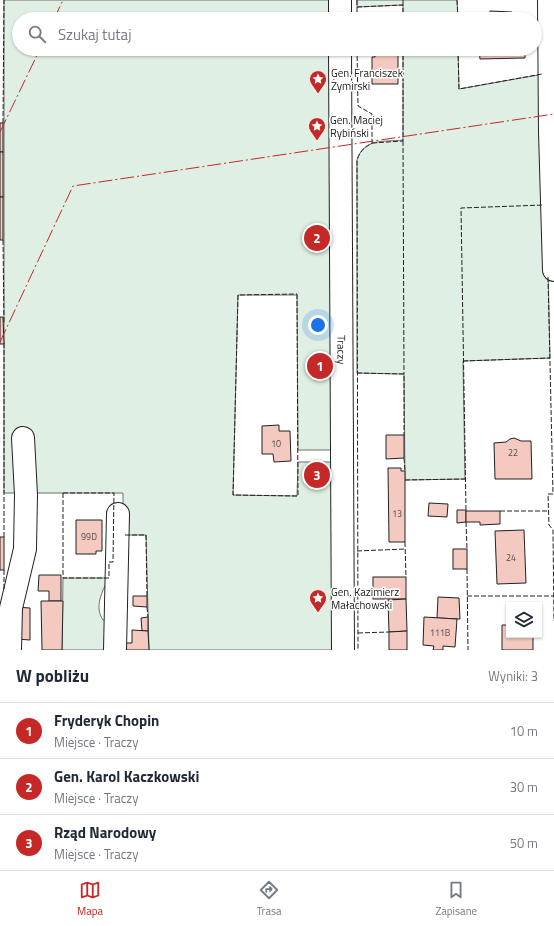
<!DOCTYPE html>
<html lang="pl">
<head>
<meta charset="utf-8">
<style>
	body { margin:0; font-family:"Titillium Web",sans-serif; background:#f6f6f7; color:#1f2937 }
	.controls { position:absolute; right:12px; bottom:12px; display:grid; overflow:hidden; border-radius:0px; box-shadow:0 1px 3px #0004 }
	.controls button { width:36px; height:36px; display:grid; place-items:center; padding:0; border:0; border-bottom:1px solid #e0e1e3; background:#fff; color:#1f2937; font:20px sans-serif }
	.you { position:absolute; left:318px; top:325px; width:14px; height:14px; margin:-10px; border:3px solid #fff; border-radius:50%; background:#1a73e8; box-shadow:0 0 0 6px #1a73e833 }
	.badge { display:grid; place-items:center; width:26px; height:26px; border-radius:50%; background:#c62828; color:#fff; font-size:13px; font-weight:700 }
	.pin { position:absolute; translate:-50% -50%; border:2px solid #fff; box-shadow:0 1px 4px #0006 }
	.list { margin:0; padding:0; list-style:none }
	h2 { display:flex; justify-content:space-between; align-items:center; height:52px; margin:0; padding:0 16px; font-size:17px }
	h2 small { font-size:13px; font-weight:400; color:#747a83 }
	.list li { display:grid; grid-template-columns:26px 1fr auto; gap:12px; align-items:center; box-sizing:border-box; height:56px; padding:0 16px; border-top:1px solid #e0e1e3 }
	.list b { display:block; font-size:15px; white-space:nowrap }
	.list p { margin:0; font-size:13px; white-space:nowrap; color:#747a83 }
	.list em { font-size:13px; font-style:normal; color:#747a83 }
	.icon { flex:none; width:22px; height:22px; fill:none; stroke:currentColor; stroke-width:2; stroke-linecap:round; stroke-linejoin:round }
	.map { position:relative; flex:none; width:554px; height:650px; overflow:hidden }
	.search { position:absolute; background:#fff; box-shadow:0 1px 3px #0004; left:12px; right:12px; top:12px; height:44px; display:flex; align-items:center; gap:10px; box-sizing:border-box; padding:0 14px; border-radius:22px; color:#747a83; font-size:15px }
	.sheet { height:220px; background:#fff }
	nav { display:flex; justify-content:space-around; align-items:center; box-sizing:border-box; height:56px; border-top:1px solid #e0e1e3; background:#fff; font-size:11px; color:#747a83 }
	nav a { display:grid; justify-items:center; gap:2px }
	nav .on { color:#c62828 }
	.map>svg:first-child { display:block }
	.green { fill:#e0efe3; stroke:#6f6f6f }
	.building { fill:#f3c9c0; stroke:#222 }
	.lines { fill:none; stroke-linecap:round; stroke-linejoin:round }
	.minor-casing { stroke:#222; stroke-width:24 }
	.minor { stroke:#fff; stroke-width:22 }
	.fence { stroke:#222; stroke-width:1; stroke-dasharray:5 2; stroke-linecap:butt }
	.power { stroke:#c62828; stroke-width:1; stroke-dasharray:14 3 2 3; stroke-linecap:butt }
	.labels { text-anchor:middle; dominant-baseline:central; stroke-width:3; stroke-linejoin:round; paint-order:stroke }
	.number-label { font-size:9px; fill:#564c4a }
	.poi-label { font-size:11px; fill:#222; stroke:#fff; text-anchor:start }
	.street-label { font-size:11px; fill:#222; stroke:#fff }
</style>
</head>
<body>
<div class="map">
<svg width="554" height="650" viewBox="0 0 554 650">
	<rect width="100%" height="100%" fill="#fff"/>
	<g class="green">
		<path d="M4 0H330V19H19V49H330L333 450H298L297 295H238L233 495 297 496 298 462H333V650H149L146 535H123V493H4Z"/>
		<path d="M357 0H457L458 19H403V5L357 7Z"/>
		<path d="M403 49H458L459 89 544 74 550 358 463 361 465 479 405 480 404 374 357 373V160C364 138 383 142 403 140Z"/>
		<path d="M63 578H109C102 591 94 607 103 620L110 623 109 650H62Z"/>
	</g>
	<g class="building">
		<path d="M490 11 512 12V19H482L481 13H490Z"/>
		<path d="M375 49H398V84H372V57H375Z"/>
		<path d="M479 49H525V58L480 59Z"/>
		<rect x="0" y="123" width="3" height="29"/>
		<rect x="0" y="152" width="3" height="45"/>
		<rect x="0" y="197" width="3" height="43"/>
		<path d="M0 317H3L4 344H0Z"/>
		<path d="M279 425V431H290L291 461 274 462 273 454H262V426Z"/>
		<path d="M386 435H404V458L386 459Z"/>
		<path d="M514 438 521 441H531L532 479H495L494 443 506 442 510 439Z"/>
		<path d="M388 468H401V471H405V542H389Z"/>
		<path d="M429 503 448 504 447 517 428 516Z"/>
		<path d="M457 510H466V522L457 523Z"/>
		<path d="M466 511H500V524L480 525V522H466Z"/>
		<path d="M76 520H102V551H96V554H76Z"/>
		<path d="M524 530 526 583 497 584 495 531Z"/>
		<rect x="0" y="537" width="4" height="33"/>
		<rect x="453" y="549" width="14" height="20"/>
		<path d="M39 575H61V601H49V591H38Z"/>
		<rect x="373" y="577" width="33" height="22"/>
		<path d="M133 596H147V607L133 606Z"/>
		<path d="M438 597 459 598 460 619 437 618Z"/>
		<path d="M406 599 407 631 389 632 388 600Z"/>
		<path d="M41 601H63L62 650H42Z"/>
		<path d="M16 607 30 608V640L16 639Z"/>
		<path d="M148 617V631H142L141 618Z"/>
		<path d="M424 617 457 619 455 647 443 646V650H433L434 646 423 645Z"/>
		<path d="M502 625H509V635H533V650H502Z"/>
		<path d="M132 630 148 631 149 650H126V643H132Z"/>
		<path d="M407 631V650H389V632Z"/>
	</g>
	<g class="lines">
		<g class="minor-casing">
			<g id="minor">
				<path d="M549 0 550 132 554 270"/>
				<path d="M340 19V0"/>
				<path id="s1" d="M340 49 343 650"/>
				<path d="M10 650 11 608 25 549 26 495 23 438"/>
				<path d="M115 650 118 514"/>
			</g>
		</g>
		<use href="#minor" class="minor"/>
		<g class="fence">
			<path d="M357 0V19"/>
			<path d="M403 0V5"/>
			<path d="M457 0 458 19"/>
			<path d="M357 7 403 5V19"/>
			<path d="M357 49 358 106 372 114V143C364 148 360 151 357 160L358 650"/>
			<path d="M458 49 459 89 542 74"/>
			<path d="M3 123 4 0"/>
			<path d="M403 141 404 374"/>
			<path d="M372 143 403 141V49"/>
			<path d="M3 240 4 324"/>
			<path d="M548 277 553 494H548L549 525 553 530 554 621"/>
			<path d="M297 294 298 496 233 495 238 295Z"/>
			<path d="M463 361 550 358"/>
			<path d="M357 373 404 374V435"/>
			<path d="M404 458 405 471"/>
			<path d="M405 480 465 479"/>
			<path d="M63 493H114L113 562H109V578H63Z"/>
			<path d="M466 510 461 208 544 205"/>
			<path d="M500 511H548"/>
			<path d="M466 522 467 549"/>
			<path d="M125 535H146L147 596"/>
			<path d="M4 537V342"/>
			<path d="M405 542 406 577"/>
			<path d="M357 551 405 549"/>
			<path d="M467 569 468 650"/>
			<path d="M4 570V590"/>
			<path d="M467 596H554"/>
			<path d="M147 607 148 617"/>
			<path d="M358 633 389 632"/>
		</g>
		<g class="power">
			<path d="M54 19 63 0"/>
			<path d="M0 132 40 49"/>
			<path d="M0 342 73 186 554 114"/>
		</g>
	</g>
	<defs>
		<g id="sight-pin" transform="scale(0.9)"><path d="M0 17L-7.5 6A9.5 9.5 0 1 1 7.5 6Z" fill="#c62828" stroke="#fff"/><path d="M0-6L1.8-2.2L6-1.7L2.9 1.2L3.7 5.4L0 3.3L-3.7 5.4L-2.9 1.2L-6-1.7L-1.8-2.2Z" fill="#fff"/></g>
	</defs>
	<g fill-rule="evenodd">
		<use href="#sight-pin" x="318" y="79"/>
		<use href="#sight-pin" x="317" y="126"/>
		<use href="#sight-pin" x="318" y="598"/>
	</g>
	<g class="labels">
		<g class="number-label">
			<text x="276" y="443">10</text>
			<text x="513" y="452">22</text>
			<text x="397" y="513">13</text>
			<text x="89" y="536">99D</text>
			<text x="511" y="557">24</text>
			<text x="440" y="632">111B</text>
		</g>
		<g class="poi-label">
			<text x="331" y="73">Gen. Franciszek<tspan x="331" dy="13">Żymirski</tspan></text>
			<text x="330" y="120">Gen. Maciej<tspan x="330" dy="13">Rybiński</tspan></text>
			<text x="331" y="592">Gen. Kazimierz<tspan x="331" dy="13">Małachowski</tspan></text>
		</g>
		<g class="street-label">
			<text stroke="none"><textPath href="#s1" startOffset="301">Traczy</textPath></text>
		</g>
	</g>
</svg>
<div class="controls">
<button><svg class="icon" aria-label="layers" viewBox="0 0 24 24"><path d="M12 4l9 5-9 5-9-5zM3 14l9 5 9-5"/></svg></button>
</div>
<div class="you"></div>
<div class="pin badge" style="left:320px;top:366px">1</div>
<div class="pin badge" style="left:317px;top:238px">2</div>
<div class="pin badge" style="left:317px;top:475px">3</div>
<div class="search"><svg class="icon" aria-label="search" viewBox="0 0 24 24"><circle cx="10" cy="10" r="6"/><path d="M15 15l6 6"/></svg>Szukaj tutaj</div>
</div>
<section class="sheet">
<h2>W pobliżu<small>Wyniki: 3</small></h2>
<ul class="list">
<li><span class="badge">1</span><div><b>Fryderyk Chopin</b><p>Miejsce · Traczy</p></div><em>10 m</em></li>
<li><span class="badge">2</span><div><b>Gen. Karol Kaczkowski</b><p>Miejsce · Traczy</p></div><em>30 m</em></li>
<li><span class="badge">3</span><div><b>Rząd Narodowy</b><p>Miejsce · Traczy</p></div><em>50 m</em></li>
</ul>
</section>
<nav>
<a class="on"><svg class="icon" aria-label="map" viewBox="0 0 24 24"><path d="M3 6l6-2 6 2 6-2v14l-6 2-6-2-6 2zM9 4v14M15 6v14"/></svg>Mapa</a>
<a><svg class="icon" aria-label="directions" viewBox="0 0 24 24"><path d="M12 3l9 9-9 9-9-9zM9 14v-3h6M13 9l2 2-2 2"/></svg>Trasa</a>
<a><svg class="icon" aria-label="saved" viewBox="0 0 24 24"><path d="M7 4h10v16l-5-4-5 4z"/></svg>Zapisane</a>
</nav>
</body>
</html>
